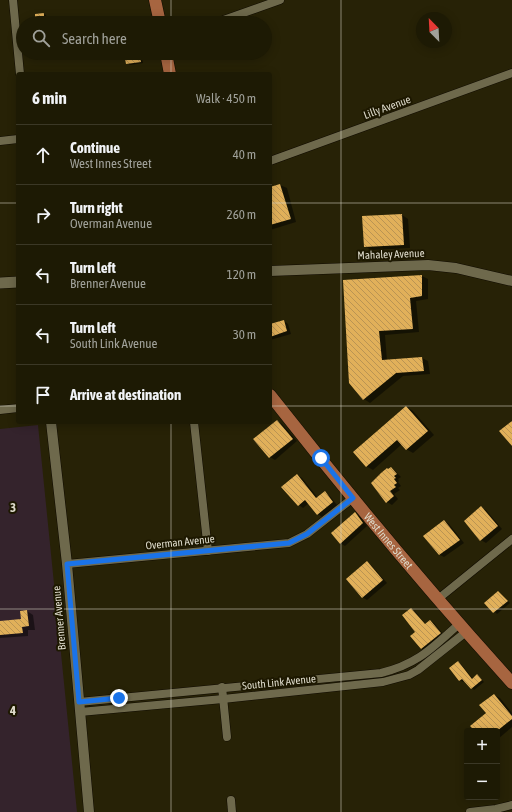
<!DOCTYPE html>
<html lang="en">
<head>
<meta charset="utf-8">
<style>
	body { margin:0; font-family:"Asap Condensed",sans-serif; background:#25230e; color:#f1f3f6 }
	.controls { position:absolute; right:12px; bottom:12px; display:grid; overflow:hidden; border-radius:4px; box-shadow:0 2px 10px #0003 }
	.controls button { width:36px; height:36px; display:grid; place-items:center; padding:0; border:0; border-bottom:1px solid #3b3826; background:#1d1a04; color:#f1f3f6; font:20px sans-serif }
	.compass { position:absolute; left:416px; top:12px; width:36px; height:36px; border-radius:50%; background:#1d1a04; box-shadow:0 2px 10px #0003; rotate:336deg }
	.stop { position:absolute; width:12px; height:12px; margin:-9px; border:3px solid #1a73e8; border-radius:50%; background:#fff }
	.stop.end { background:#1a73e8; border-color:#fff; box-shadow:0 1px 4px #0008 }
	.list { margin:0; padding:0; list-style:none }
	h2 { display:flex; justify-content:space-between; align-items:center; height:52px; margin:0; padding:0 16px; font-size:17px }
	h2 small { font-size:13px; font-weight:400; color:#a0a19a }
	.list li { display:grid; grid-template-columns:26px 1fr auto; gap:12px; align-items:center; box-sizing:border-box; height:60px; padding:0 16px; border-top:1px solid #3b3826 }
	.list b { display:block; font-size:15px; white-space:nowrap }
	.list p { margin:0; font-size:13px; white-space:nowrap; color:#a0a19a }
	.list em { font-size:13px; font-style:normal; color:#a0a19a }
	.icon { flex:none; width:22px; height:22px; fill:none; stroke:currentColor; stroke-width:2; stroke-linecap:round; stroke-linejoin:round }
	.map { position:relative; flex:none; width:512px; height:812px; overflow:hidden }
	.search { position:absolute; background:#1d1a04; box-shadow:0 2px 10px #0003; left:16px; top:16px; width:256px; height:44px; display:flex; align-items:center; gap:10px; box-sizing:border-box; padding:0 14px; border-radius:22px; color:#a0a19a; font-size:15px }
	.panel { position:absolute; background:#1d1a04; box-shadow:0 2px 10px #0003; left:16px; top:72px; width:256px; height:352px; border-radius:4px }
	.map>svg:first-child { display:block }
	.medical { fill:#34232c }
	.shadow { fill:#0007 }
	.building { fill:url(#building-back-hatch) }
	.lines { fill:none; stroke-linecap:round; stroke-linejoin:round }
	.minor-casing { stroke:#100b00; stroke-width:9 }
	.tertiary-casing { stroke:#100b00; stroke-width:11 }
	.secondary-casing { stroke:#100b00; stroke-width:12 }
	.primary-casing { stroke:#100b00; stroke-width:13 }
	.minor { stroke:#6e694c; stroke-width:8 }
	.tertiary { stroke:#6e694c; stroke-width:10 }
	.secondary { stroke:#6e694c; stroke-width:11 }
	.primary { stroke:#a76540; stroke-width:12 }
	.route { stroke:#1a73e8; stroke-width:5 }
	.grid { fill:none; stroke:#dfdccc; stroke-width:1; stroke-opacity:0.55 }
	.labels { text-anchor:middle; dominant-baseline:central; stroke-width:4; stroke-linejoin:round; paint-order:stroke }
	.street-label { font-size:11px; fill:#dfdccc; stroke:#1d1800 }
	.grid-label { font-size:13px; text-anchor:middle; font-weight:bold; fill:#dfdccc; stroke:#1d1800; stroke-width:4; stroke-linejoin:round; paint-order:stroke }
</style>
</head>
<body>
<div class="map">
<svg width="512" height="812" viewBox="0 0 512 812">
	<defs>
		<pattern id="building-back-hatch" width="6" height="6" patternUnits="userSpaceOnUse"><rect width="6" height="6" fill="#e1b05a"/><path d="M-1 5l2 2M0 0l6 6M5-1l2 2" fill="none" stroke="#ba9453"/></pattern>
	</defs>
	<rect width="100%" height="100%" fill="#272206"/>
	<path class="medical" d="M38 425 77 812H0V429Z"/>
	<g class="shadow">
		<path d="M44 14 46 15 47 18 52 19V23H31L30 20 36 19Z"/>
		<path d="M125 53H141L143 63 130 65 127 63Z"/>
		<path d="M120 72 123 74H112Z"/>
		<path d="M280 185 287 188 296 222 270 230V188Z"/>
		<path d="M402 215 408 219 410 248 371 250 365 246Z"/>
		<path d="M422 276 428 279V299L416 301 419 332 385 335 387 361 422 358 428 361 430 374 403 376 370 403 364 399 344 281Z"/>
		<path d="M284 321 288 324 291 334 270 340V325Z"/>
		<path d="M407 407 413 411 434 435 413 453 406 449 402 444 373 470 366 466Z"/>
		<path d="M277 421 281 423 297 441 275 460 270 457 255 439Z"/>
		<path d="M391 468 395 471 401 477 398 479 399 481 398 482 401 486 398 488 400 490 394 494 398 499 392 505 387 502 372 483Z"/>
		<path d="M297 475 302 478 318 498 325 493 329 495 337 505 322 517 318 514 309 503 303 508 299 505Z"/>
		<path d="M481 508 486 510 502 529 486 543 481 540 465 521Z"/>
		<path d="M355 514 359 516 367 526 345 546 340 543Z"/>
		<path d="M444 521 449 524 464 543 444 557 440 555 424 536Z"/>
		<path d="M367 563 371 565 387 583 367 600 362 597Z"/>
		<path d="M499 592 510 603 497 614 486 603Z"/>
		<path d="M411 609 415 611 426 625 430 621 434 623 444 635 425 651 421 648Z"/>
		<path d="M27 611 33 615 35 630H28V636L0 638V622L22 620V612Z"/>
		<path d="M458 662 461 664 473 679 477 675 484 682 474 690 465 680 463 682 460 680Z"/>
		<path d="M494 695 500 698 512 713V727L498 739 497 731H476L487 714Z"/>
	</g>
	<g class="building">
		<path d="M44 13V17H49L50 23H32V19H35V14Z"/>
		<path d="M124 53H139L141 62 126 64Z"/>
		<path d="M280 184 291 219 270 225V187Z"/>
		<path d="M402 214 404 245 364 247 362 216Z"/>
		<path d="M422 275V296L410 298 413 329 379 331 382 360 422 357 424 371 396 373 363 400 349 383 343 280Z"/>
		<path d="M284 320 287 331 270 337V324Z"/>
		<path d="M406 406 428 431 406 450 397 440 366 467 353 452Z"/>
		<path d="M277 420 293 439 269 458 253 439Z"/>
		<path d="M512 421V446L499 431Z"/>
		<path d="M391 467 397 474 394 476 396 478 394 479 397 483 394 485 396 487 390 491 394 496 386 503 371 483 381 473 387 468 388 469Z"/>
		<path d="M297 474 316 498 325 491 333 502 317 515 305 500 298 506 281 487Z"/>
		<path d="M481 506 498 526 480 541 464 521Z"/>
		<path d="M355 512 363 523 340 544 331 533Z"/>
		<path d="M444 520 460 540 439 555 423 536Z"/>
		<path d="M367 561 383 580 362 598 346 579Z"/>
		<path d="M498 591 508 601 493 613 484 603Z"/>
		<path d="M411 608 425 624 430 620 441 633 421 649 410 636 415 632 402 615Z"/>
		<path d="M27 610 29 626 22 627 23 633 0 635V621L21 619 20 611Z"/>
		<path d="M458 661 472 679 477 674 482 680 471 689 462 679 459 681 449 668Z"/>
		<path d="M494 694 512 716V719L497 731H475L470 726 486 713 479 705Z"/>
	</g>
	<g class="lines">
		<g class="minor-casing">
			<g id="minor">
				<path d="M13 0 20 74"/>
				<path d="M215 23 280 0"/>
				<path d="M0 141 18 139"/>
				<path d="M270 161 512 73"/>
				<path d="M0 410 18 408"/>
				<path d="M194 422 208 551"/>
				<path d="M67 564 289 543 307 534 353 498"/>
				<path d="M438 599 512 539"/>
				<path d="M222 687 227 737"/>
				<path d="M79 702 381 673C418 664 432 648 459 624"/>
				<path d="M80 712 223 699 383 682 409 675 418 670 466 632"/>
				<path d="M231 800 232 812"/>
				<path d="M470 812 496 809 512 805"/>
			</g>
		</g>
		<g class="tertiary-casing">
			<g id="tertiary">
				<path d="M270 271 428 265 456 268 512 281"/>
				<path d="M51 422 67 564 89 812"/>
			</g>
		</g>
		<g class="secondary-casing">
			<path id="secondary" d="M0 283 18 282"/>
		</g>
		<g class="primary-casing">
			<g id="primary">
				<path d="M155 0 160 23"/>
				<path d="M166 53 170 74"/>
				<path id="s1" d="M270 395C347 493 428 590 512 683"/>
			</g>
		</g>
		<use href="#minor" class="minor"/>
		<use href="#tertiary" class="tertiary"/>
		<use href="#secondary" class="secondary"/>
		<use href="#primary" class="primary"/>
	</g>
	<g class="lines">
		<path class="route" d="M119 698 79 702 67 564 289 543 307 534 353 498 321 458"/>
	</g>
	<path class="grid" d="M171 0V23M341 0V812M171 53V74M0 203H18M270 203H512M0 406H18M270 406H512M171 422V812M0 609H512"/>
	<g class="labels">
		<g class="street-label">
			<text transform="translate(387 107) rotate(-20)">Lilly Avenue</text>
			<text transform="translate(391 254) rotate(-2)">Mahaley Avenue</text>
			<text stroke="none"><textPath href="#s1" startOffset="188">West Innes Street</textPath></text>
			<text transform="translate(180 542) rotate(-6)">Overman Avenue</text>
			<text transform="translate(59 618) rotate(-95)">Brenner Avenue</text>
			<text transform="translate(279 682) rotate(-6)">South Link Avenue</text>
		</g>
	</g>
	<g class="grid-label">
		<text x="13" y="512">3</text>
		<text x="13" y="715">4</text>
	</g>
</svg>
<div class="controls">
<button>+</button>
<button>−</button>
</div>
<svg class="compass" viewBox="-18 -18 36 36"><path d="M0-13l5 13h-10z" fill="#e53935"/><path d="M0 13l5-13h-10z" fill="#a0a19a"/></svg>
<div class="stop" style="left:321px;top:458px"></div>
<div class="stop end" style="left:119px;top:698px"></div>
<div class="search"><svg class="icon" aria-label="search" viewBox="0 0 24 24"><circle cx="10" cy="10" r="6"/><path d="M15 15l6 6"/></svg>Search here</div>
<section class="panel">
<h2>6 min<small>Walk · 450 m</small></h2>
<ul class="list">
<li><svg class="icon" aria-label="ahead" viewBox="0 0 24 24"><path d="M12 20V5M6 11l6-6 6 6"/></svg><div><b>Continue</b><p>West Innes Street</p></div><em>40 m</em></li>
<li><svg class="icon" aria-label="right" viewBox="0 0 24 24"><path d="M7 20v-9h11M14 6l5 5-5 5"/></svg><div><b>Turn right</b><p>Overman Avenue</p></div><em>260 m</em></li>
<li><svg class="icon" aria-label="left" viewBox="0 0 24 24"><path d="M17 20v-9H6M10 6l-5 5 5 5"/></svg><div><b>Turn left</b><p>Brenner Avenue</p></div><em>120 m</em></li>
<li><svg class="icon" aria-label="left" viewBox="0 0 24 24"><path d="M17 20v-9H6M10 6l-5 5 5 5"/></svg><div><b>Turn left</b><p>South Link Avenue</p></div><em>30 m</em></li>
<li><svg class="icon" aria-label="arrive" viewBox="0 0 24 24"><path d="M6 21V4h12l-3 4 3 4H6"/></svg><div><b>Arrive at destination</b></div></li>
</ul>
</section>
</div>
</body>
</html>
